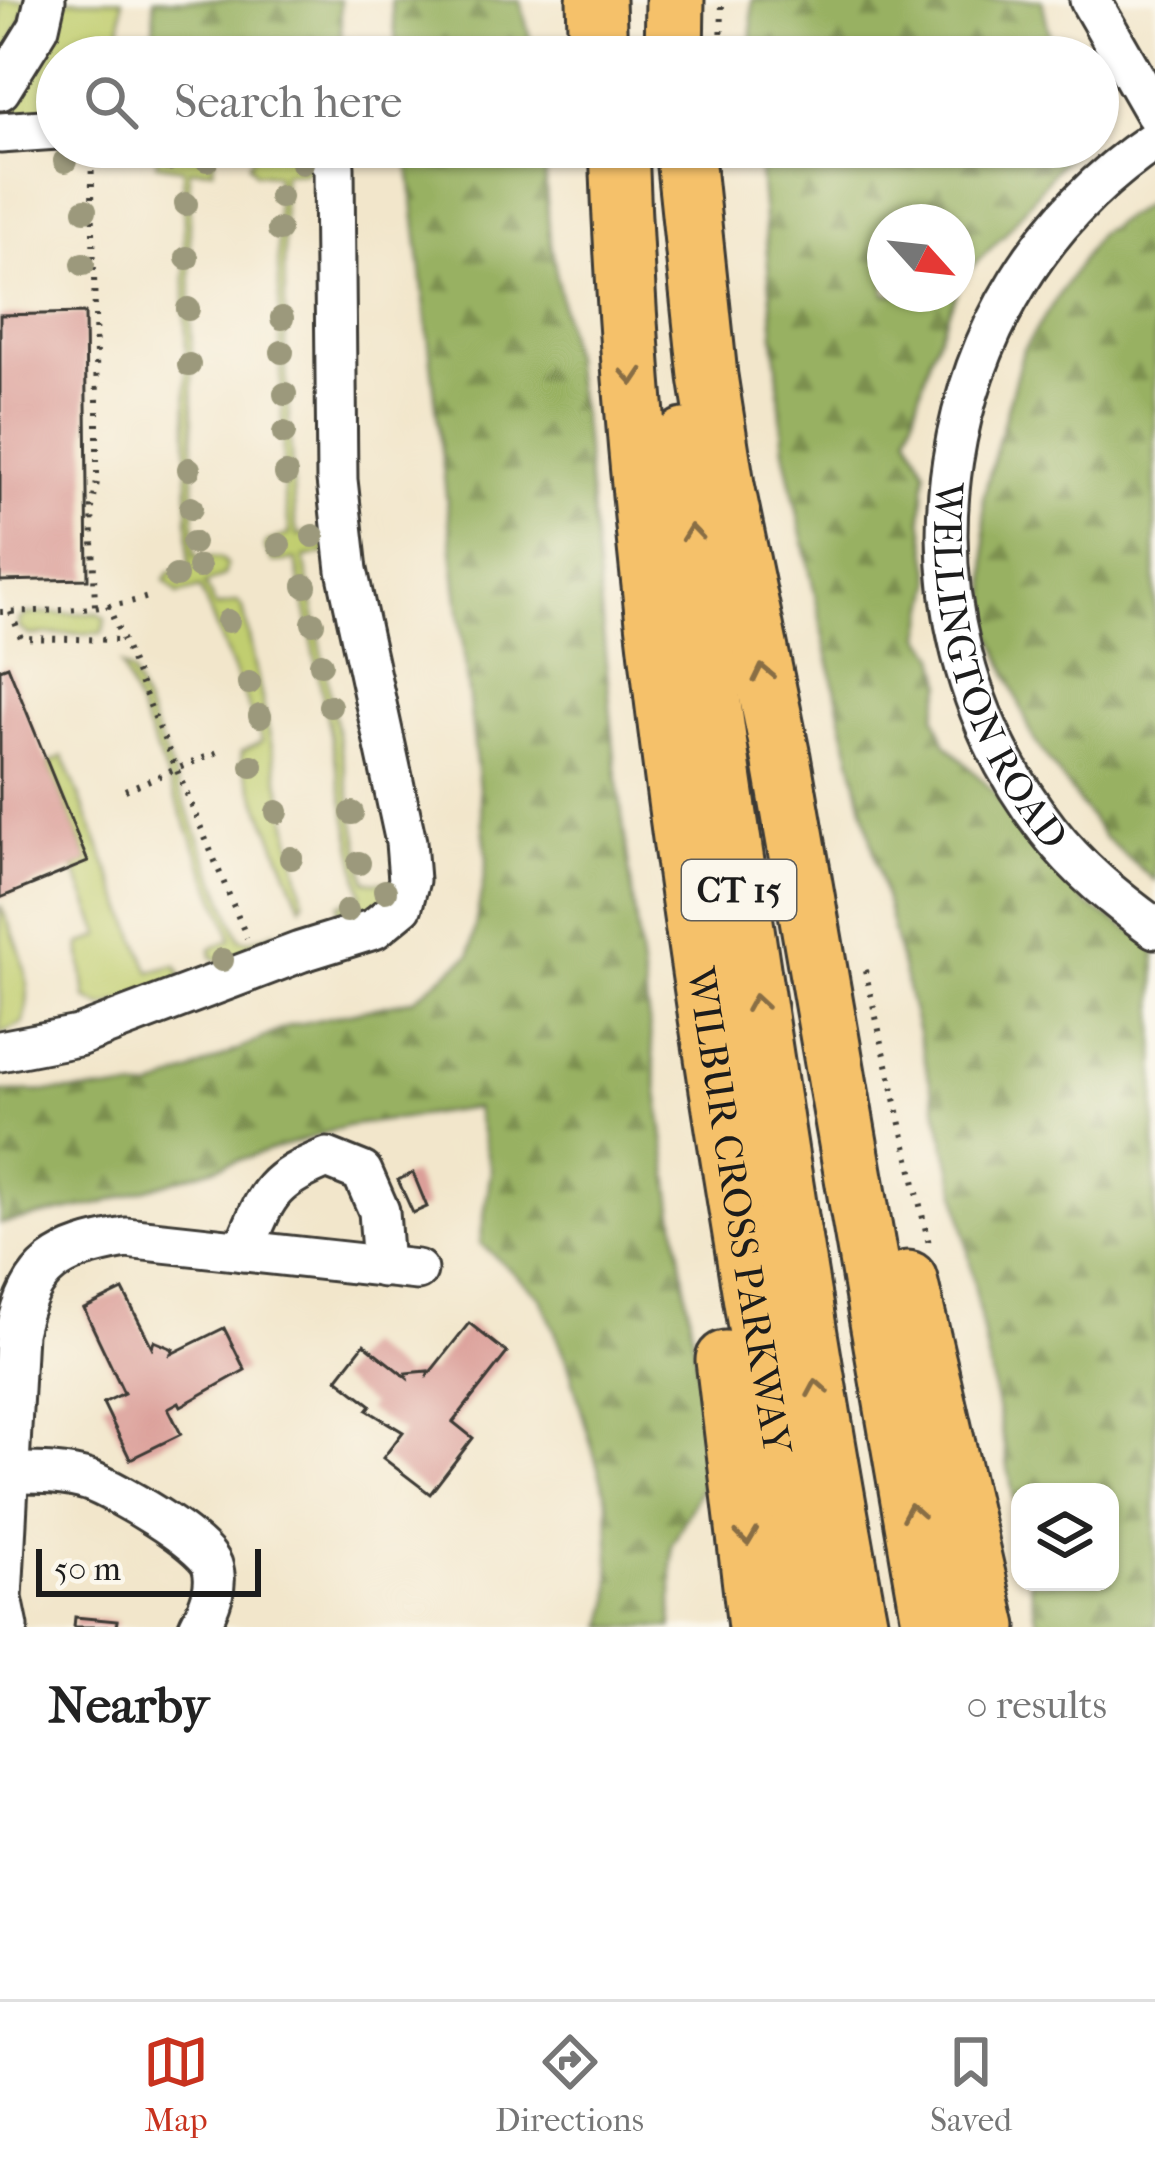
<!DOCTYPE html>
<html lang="en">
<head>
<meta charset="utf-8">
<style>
	body { margin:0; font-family:"IM FELL French Canon",serif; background:#f6f6f6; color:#222 }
	.controls { position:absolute; right:36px; bottom:36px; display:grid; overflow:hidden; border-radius:24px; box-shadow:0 3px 9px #0004 }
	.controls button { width:108px; height:108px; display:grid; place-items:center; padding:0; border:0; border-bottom:3px solid #e0e0e0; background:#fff; color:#222; font:60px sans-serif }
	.compass { position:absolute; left:867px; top:204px; width:108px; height:108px; border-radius:50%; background:#fff; box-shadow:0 3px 9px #0004; rotate:117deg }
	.scale { position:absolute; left:36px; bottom:30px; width:225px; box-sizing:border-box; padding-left:12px; border:6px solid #1c1c1c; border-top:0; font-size:33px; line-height:42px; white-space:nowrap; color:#1c1c1c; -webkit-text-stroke:9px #fbf7ec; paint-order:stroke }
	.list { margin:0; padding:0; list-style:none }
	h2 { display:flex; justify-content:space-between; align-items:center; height:156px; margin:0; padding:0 48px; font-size:51px }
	h2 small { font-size:39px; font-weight:400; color:#767676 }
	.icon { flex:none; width:66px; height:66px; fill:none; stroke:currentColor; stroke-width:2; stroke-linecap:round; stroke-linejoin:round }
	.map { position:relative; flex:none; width:1155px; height:1627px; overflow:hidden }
	.search { position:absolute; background:#fff; box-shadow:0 3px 9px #0004; left:36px; right:36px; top:36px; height:132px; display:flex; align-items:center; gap:30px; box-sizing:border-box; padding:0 42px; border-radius:66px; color:#767676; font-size:45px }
	.sheet { height:372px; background:#fff }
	nav { display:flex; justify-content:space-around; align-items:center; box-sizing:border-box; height:168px; border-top:3px solid #e0e0e0; background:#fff; font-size:33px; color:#767676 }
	nav a { display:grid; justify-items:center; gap:6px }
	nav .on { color:#c8321e }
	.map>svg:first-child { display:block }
	.green { fill:#c1ce6f; stroke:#6e7546; stroke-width:3 }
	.forest { fill:url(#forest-firs); stroke:#5a663f; stroke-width:3 }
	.building { fill:#db9f99 }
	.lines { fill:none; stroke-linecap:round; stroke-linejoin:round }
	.minor-casing { stroke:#3c3a36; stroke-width:45 }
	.highway-casing { stroke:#3c3a36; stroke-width:63 }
	.path { stroke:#3c3a36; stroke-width:6; stroke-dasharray:3 9; stroke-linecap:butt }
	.minor { stroke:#fff; stroke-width:39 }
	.highway { stroke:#f5c16b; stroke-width:57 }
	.tree { fill:#9c997b }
	.oneway { stroke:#886e44 }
	.labels { text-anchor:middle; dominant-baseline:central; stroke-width:12; stroke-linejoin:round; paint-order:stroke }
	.shield { fill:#fbf7ec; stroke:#5f5e5a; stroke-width:3 }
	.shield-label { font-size:36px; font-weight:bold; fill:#1c1c1c }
	.street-label { font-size:39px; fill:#1c1c1c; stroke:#fbf7ec }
</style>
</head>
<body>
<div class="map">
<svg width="1155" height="1627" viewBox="0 0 1155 1627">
	<defs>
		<pattern id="forest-firs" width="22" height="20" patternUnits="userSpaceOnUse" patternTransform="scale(3)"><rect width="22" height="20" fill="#98b162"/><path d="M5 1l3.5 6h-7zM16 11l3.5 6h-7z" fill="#7b8f50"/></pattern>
	</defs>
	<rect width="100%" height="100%" fill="#fbf7ec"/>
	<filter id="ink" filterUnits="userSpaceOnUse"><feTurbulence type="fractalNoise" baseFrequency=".00833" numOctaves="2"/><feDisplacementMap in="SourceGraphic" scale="24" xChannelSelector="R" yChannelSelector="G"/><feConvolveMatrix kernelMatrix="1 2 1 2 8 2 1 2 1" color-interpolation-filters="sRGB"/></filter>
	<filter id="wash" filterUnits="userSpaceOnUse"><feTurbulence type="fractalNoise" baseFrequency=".004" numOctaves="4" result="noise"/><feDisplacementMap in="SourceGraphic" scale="48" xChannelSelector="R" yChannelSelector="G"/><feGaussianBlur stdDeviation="2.7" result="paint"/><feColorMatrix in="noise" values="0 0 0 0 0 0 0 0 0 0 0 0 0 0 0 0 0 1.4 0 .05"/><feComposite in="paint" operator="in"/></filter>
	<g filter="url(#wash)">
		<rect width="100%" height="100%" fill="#f2e6cb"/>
		<g class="green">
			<path d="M0 0H30L0 67Z"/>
			<path d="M61 0H122L119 57H57V112L22 115 0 112Z"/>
			<path d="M166 147H207L214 154 213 169 189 170 195 556 221 558 227 565 224 576 205 584 216 607 237 602 243 608 304 900 301 906 241 760 242 752 262 741 200 588 178 594 165 580 169 573 189 568 183 169 157 165V155Z"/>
			<path d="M287 148 298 150 312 164 304 173 283 174 286 370 295 522 298 535 319 531 327 535 325 553 304 558 366 881 392 883V894L360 915 340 919 339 904 362 895 296 560 273 562 264 547 267 542 290 534 284 497 276 175 255 173 249 164 258 150Z"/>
			<path d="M98 613 106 619 102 633 29 635 19 628V620L27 614Z"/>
			<path d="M121 665 132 673 240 939 248 941 275 932 270 947 225 964 212 957 211 949 231 939 228 927Z"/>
			<path d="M63 756 150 972 176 965 181 974 177 984 103 1007 86 998 80 945 101 936 74 868 88 861 48 764Z"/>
			<path d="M0 905C17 940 37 984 23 1023L0 1034Z"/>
		</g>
		<g class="forest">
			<path d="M154 0H340L342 57H153Z"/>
			<path d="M391 0H520L535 57H398Z"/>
			<path d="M752 0H1042L1051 41 1060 57H752Z"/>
			<path d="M407 147H543L549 232 584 433 616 768 672 1200 712 1466 672 1545V1627H604L611 1599 608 1503 567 1360 541 1298 480 1243 491 1170 475 1108 347 1126 100 1204 0 1224V1092L151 1090 289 1026 414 999 470 955 487 860Z"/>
			<path d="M758 147H1073L1005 234 962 277 957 291V222H885V294H956L931 355 908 434 926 471 922 518 933 583 922 636 937 656 943 683 935 716 946 744 993 791 1086 904 1155 945V1627H1038L1029 1582H1110V1492H1020V1532L958 1197 842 721 784 450Z"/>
			<path d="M1155 199V881L1104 837 1034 740 990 630 983 498 1023 350 1099 233Z"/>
		</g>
		<g id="blocks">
			<g class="building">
				<path d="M85 313 88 579 0 581V315Z"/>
				<path d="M8 666 88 862 0 898V669Z"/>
				<path d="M413 1173 427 1207 413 1213 398 1180Z"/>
				<path d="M123 1290 152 1347 154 1341 173 1349 171 1354 224 1328 245 1370 181 1406 179 1402 168 1408 181 1434 130 1459 103 1403 124 1393 84 1309Z"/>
				<path d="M469 1323 507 1353 453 1422 473 1438 430 1494 383 1458 403 1432 367 1410 371 1405 337 1379 364 1344 407 1378 406 1373 428 1371V1375Z"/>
				<path d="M75 1617 117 1621 116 1627H74Z"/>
			</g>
		</g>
	</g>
	<g filter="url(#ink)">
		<use href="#blocks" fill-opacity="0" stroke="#3c3a36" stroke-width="3"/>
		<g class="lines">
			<g class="minor-casing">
				<g id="minor">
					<path d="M1090 0 1155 113"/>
					<path d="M0 90 39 27 45 0"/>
					<path d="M0 133 57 129"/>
					<path id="s1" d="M1155 140C926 292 880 615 1048 830 1078 869 1115 899 1155 928"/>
					<path d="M0 1051 78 1036 300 952 374 929 402 906 409 880 406 842 347 570 337 480 334 167 320 147"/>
					<path d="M243 1251C267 1195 268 1182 327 1158L362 1172 379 1211 383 1267"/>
					<path d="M6 1473C34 1473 63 1472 90 1481 115 1490 203 1541 212 1565 219 1586 209 1608 199 1627"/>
					<path d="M8 1627 2 1598 16 1333C31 1264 59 1250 126 1238L417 1270"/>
				</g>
			</g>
			<g class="highway-casing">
				<g id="highway">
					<path d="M596 0 598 57"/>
					<path d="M674 57 675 0"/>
					<path id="s2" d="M619 147C631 494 678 836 733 1178 757 1328 781 1478 809 1627"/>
					<path d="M684 147 708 376 725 485 781 757 932 1627"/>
					<path d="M684 438C696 614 724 789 750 962 783 1184 818 1406 859 1627"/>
					<path d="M908 1280 988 1627"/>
					<path d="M725 1360 757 1627"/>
				</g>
			</g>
			<g class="path">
				<path d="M721 57 722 0"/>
				<path d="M91 147 97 400V482L92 508 95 607"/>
				<path d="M108 605 247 938"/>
				<path d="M0 612C50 610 106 612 154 595"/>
				<path d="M11 612 21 638 122 640"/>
				<path d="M125 790 218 752"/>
				<path d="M865 970 929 1244"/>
			</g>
			<use href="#minor" class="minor"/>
			<use href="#highway" class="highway"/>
		</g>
		<g class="tree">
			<circle cx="168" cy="160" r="12"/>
			<circle cx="207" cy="160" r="12"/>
			<circle cx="65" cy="161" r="12"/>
			<circle cx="302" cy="163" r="12"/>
			<circle cx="280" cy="197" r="12"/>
			<circle cx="186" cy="204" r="12"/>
			<circle cx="85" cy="210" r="12"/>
			<circle cx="279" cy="230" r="12"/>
			<circle cx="187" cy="258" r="12"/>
			<circle cx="83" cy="264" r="12"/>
			<circle cx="188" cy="309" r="12"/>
			<circle cx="282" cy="318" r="12"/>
			<circle cx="282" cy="352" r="12"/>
			<circle cx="189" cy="365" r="12"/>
			<circle cx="285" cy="394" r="12"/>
			<circle cx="284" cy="433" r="12"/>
			<circle cx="189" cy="469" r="12"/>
			<circle cx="286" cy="474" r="12"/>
			<circle cx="191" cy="508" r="12"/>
			<circle cx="313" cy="536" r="12"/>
			<circle cx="193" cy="543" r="12"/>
			<circle cx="279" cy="545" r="12"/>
			<circle cx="199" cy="567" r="12"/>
			<circle cx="176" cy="576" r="12"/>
			<circle cx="305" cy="586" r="12"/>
			<circle cx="228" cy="621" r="12"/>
			<circle cx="313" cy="623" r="12"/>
			<circle cx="321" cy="664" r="12"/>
			<circle cx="249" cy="683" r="12"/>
			<circle cx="330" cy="706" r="12"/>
			<circle cx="260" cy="716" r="12"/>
			<circle cx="252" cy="766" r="12"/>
			<circle cx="277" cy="812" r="12"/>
			<circle cx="352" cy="813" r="12"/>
			<circle cx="291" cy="858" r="12"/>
			<circle cx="359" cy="863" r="12"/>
			<circle cx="385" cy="891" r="12"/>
			<circle cx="347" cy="911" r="12"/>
			<circle cx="222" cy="960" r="12"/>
		</g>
		<defs><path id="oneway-chevron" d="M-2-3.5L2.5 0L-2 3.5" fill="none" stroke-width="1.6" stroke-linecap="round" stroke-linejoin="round" transform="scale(3)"/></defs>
		<g class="oneway">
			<use href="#oneway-chevron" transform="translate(632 376) rotate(86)"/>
			<use href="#oneway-chevron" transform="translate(692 533) rotate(-96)"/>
			<use href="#oneway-chevron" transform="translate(763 673) rotate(-102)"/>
			<use href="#oneway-chevron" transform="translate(756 1003) rotate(-99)"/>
			<use href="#oneway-chevron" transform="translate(817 1388) rotate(-100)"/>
			<use href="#oneway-chevron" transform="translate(912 1512) rotate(-100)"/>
			<use href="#oneway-chevron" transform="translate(747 1537) rotate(83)"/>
		</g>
	</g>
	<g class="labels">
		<rect class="shield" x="682" y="860" width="114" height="60" rx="9"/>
		<g class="shield-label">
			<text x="739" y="890">CT 15</text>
		</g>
		<g class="street-label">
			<text stroke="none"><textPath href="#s1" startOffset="606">WELLINGTON ROAD</textPath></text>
			<text stroke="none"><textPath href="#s2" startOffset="1071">WILBUR CROSS PARKWAY</textPath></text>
		</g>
	</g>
</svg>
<div class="controls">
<button><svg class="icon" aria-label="layers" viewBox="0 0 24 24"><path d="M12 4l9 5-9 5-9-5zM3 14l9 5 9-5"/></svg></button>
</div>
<svg class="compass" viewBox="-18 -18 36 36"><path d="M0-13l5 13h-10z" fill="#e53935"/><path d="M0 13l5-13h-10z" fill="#767676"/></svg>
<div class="scale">50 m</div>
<div class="search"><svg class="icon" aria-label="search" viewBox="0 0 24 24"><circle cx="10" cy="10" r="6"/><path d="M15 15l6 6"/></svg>Search here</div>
</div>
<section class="sheet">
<h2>Nearby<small>0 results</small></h2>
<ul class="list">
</ul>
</section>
<nav>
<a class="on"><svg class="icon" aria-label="map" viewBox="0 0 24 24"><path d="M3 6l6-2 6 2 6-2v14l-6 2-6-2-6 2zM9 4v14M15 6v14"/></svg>Map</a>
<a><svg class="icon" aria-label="directions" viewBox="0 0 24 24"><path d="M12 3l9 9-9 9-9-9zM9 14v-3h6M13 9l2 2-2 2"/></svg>Directions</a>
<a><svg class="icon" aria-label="saved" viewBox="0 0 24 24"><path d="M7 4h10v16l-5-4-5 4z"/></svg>Saved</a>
</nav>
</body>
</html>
